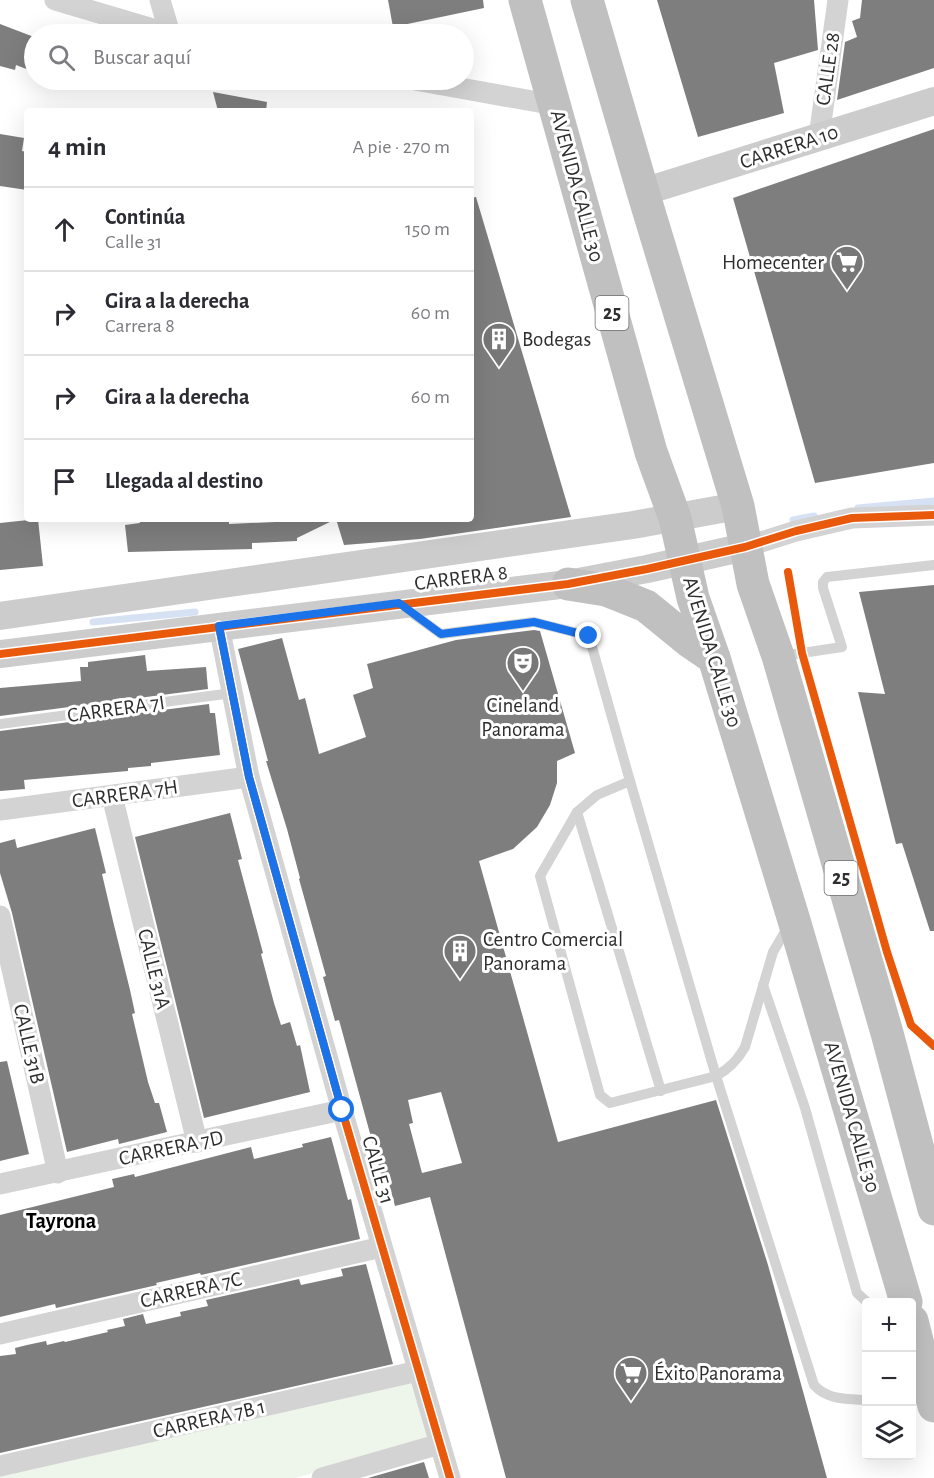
<!DOCTYPE html>
<html lang="es">
<head>
<meta charset="utf-8">
<style>
	body { margin:0; font-family:"Alegreya Sans",sans-serif; background:#f7f7f7; color:#2b2b33 }
	.controls { position:absolute; right:18px; bottom:18px; display:grid; overflow:hidden; border-radius:6px; box-shadow:0 6px 24px #0002 }
	.controls button { width:54px; height:54px; display:grid; place-items:center; padding:0; border:0; border-bottom:2px solid #e1e1e2; background:#fff; color:#2b2b33; font:30px sans-serif }
	.stop { position:absolute; width:18px; height:18px; margin:-14px; border:4px solid #1a73e8; border-radius:50%; background:#fff }
	.stop.end { background:#1a73e8; border-color:#fff; box-shadow:0 2px 6px #0008 }
	.list { margin:0; padding:0; list-style:none }
	h2 { display:flex; justify-content:space-between; align-items:center; height:78px; margin:0; padding:0 24px; font-size:26px }
	h2 small { font-size:20px; font-weight:400; color:#7c7c81 }
	.list li { display:grid; grid-template-columns:39px 1fr auto; gap:18px; align-items:center; box-sizing:border-box; height:84px; padding:0 24px; border-top:2px solid #e1e1e2 }
	.list b { display:block; font-size:22px; white-space:nowrap }
	.list p { margin:0; font-size:20px; white-space:nowrap; color:#7c7c81 }
	.list em { font-size:20px; font-style:normal; color:#7c7c81 }
	.icon { flex:none; width:33px; height:33px; fill:none; stroke:currentColor; stroke-width:2; stroke-linecap:round; stroke-linejoin:round }
	.map { position:relative; flex:none; width:934px; height:1478px; overflow:hidden }
	.search { position:absolute; background:#fff; box-shadow:0 6px 24px #0002; left:24px; top:24px; width:450px; height:66px; display:flex; align-items:center; gap:15px; box-sizing:border-box; padding:0 21px; border-radius:33px; color:#7c7c81; font-size:22px }
	.panel { position:absolute; background:#fff; box-shadow:0 6px 24px #0002; left:24px; top:108px; width:450px; height:414px; border-radius:6px }
	.map>svg:first-child { display:block }
	.green { fill:#eef5eb }
	.lines { fill:none; stroke-linecap:round; stroke-linejoin:round }
	.stream { stroke:#d6e2f4; stroke-width:7 }
	.building { fill:#7e7e7e; fill-rule:evenodd }
	.lane { stroke:#d3d3d3; stroke-width:10 }
	.street { stroke:#d3d3d3; stroke-width:21 }
	.secondary { stroke:#ccc; stroke-width:28 }
	.highway { stroke:#c0c0c0; stroke-width:33 }
	.cycleway-casing { stroke:#fff; stroke-width:11 }
	.cycleway { stroke:#e8590c; stroke-width:8 }
	.route { stroke:#1a73e8; stroke-width:8 }
	.labels { text-anchor:middle; dominant-baseline:central; stroke-width:6; stroke-linejoin:round; paint-order:stroke }
	.shield { fill:#fff; stroke:#6d6d6d; stroke-width:1.5 }
	.shield-label { font-size:20px; font-weight:bold; fill:#2e2e2e }
	.street-label { font-size:21px; fill:#2e2e2e; stroke:#fff }
	.poi-label { font-size:21px; fill:#2e2e2e; stroke:#fff; text-anchor:start }
	.neighbourhood-label { font-size:22px; font-weight:bold; fill:#000; stroke:#fff }
</style>
</head>
<body>
<div class="map">
<svg width="934" height="1478" viewBox="0 0 934 1478">
	<rect width="100%" height="100%" fill="#fff"/>
	<path class="green" d="M410 1382 431 1440 295 1478H0V1473Z"/>
	<g class="lines">
		<g class="stream">
			<path d="M858 508 934 501"/>
			<path d="M793 520 814 516"/>
			<path d="M93 622 195 612"/>
		</g>
	</g>
	<g class="building">
		<path d="M388 0H483L484 8 393 27Z"/>
		<path d="M657 0H814L818 50 774 63 784 113 698 137Z"/>
		<path d="M862 0H934V68L837 100 845 42 857 37 852 21 860 18Z"/>
		<path d="M0 24 34 37V72L16 65 15 70 0 66Z"/>
		<path d="M213 92 267 102 266 111H218Z"/>
		<path d="M934 129V463L815 483 733 198Z"/>
		<path d="M0 134 24 138 22 151 27 152V190L0 186Z"/>
		<path d="M476 197 571 517 420 539 344 545 336 519H471V198Z"/>
		<path d="M38 519 43 566 0 570V523Z"/>
		<path d="M139 519H229V524L275 522V520L336 519 297 538V541L252 543V549L128 552 125 525 140 523Z"/>
		<path d="M934 585V931H930L902 843 896 844 858 692 885 694 859 592Z"/>
		<path d="M534 630 540 631 575 753 557 761V783L550 805 537 827 513 849 479 861 558 1142 716 1100 768 1265 827 1478H506L430 1197 395 1206 388 1180 383 1181 339 1020 335 1021 323 977 326 976 299 879 300 878 287 829 266 761H268L238 649 282 638 299 700 305 698 319 754 366 737 353 695 373 688 367 664 456 640ZM441 1092 462 1163 422 1173 409 1124 413 1123 408 1100Z"/>
		<path d="M145 655 147 671 206 667 208 689 0 716V688L81 681 80 667H88V662Z"/>
		<path d="M209 704 210 713H215L220 755 151 763V766L128 768V771L24 780 25 789 0 791V731Z"/>
		<path d="M230 813 242 859 238 860 263 953 261 954 274 1003 281 1025 290 1022 297 1046 300 1045 310 1092 204 1118 135 837Z"/>
		<path d="M95 828 106 873 102 874 113 921 130 990 135 1013 132 1014 148 1082 155 1103H159L167 1132 119 1144 118 1139 67 1152 12 913 0 873V843L15 839 17 848Z"/>
		<path d="M7 1061 29 1154 0 1161V1062Z"/>
		<path d="M331 1137 348 1200 351 1199 360 1239 201 1275 200 1273 156 1283 157 1285 56 1308 55 1304 0 1317V1215L114 1187 112 1179 134 1174 135 1177 251 1147 254 1159 303 1147 302 1144Z"/>
		<path d="M366 1264 393 1364 0 1453V1356L16 1354 15 1348 27 1345 46 1341 47 1345 64 1341 65 1342 108 1332 107 1330 125 1326 123 1319 143 1314 146 1324 181 1316 180 1312 208 1306 206 1300 299 1279 301 1285 343 1276 341 1269Z"/>
		<path d="M424 1462 429 1478H368Z"/>
	</g>
	<g class="lines">
		<g class="lane">
			<path d="M406 609 441 634 534 622 589 636 630 781 597 795 577 812 540 876 600 1095 610 1103 716 1076 814 1385C827 1400 848 1399 866 1400"/>
			<path d="M782 656 842 647 823 588V582L827 577 934 565"/>
			<path d="M0 724 232 693"/>
			<path d="M630 781 716 1076C729 1069 737 1061 745 1047L773 952 789 925"/>
			<path d="M577 812 661 1091"/>
			<path d="M763 985 805 1108 857 1293 867 1302"/>
		</g>
		<g class="street">
			<path d="M55 0 170 34"/>
			<path d="M160 0 170 34"/>
			<path d="M415 80 555 105"/>
			<path d="M819 137 838 0"/>
			<path d="M745 547 796 531 852 518 934 515"/>
			<path d="M219 626 249 777 342 1110 450 1478"/>
			<path d="M112 796 197 1142"/>
			<path d="M0 810 249 777"/>
			<path d="M0 916 58 1173"/>
			<path d="M0 1184 342 1110"/>
			<path d="M0 1334 382 1247"/>
			<path d="M0 1466 418 1371"/>
			<path d="M322 1478 440 1444"/>
		</g>
		<g class="secondary">
			<path d="M643 192 934 101"/>
			<path d="M0 616 633 525 738 506"/>
			<path d="M0 654 568 584 647 569 745 547"/>
		</g>
		<g class="highway">
			<path d="M525 0 651 452 675 518 693 598 714 658 793 917 906 1302"/>
			<path d="M587 0 643 192 738 506 753 584 778 656 887 1033 934 1209"/>
			<path d="M568 584 606 590 646 606 689 641 714 658"/>
			<path d="M912 1321 934 1406"/>
		</g>
		<g class="cycleway-casing">
			<g id="cycleway">
				<path d="M788 572 802 653 887 952 911 1025 934 1046"/>
				<path d="M219 626 249 777 342 1110 450 1478"/>
				<path d="M0 654 568 584 647 569 745 547 796 531 852 518 934 515"/>
			</g>
		</g>
		<use href="#cycleway" class="cycleway"/>
	</g>
	<g class="lines">
		<path class="route" d="M342 1110 249 777 219 626 399 603 441 634 534 622 589 636"/>
	</g>
	<defs>
		<g id="supermarket-pin" transform="scale(1.725)"><path d="M0 17L-7.5 6A9.5 9.5 0 1 1 7.5 6Z" fill="#777" stroke="#fff"/><path d="M-6-5.5h2.5l.6 2H6L4.5 2H-2.5L-4.4-4H-6ZM-1.5 3.2a1.3 1.3 0 1 0 .1 0ZM3 3.2a1.3 1.3 0 1 0 .1 0Z" fill="#fff"/></g>
		<g id="building-pin" transform="scale(1.725)"><path d="M0 17L-7.5 6A9.5 9.5 0 1 1 7.5 6Z" fill="#777" stroke="#fff"/><path d="M-4-6H4V6H1V3H-1V6H-4ZM-2.5-4.3h1.7v1.8h-1.7ZM.8-4.3h1.7v1.8H.8ZM-2.5-1h1.7V.8h-1.7ZM.8-1h1.7V.8H.8Z" fill="#fff"/></g>
		<g id="theatre-pin" transform="scale(1.725)"><path d="M0 17L-7.5 6A9.5 9.5 0 1 1 7.5 6Z" fill="#777" stroke="#fff"/><path d="M-5-5.5Q0-4 5-5.5V0Q5 5 0 6Q-5 5-5 0ZM-3.3-2.5H-1v1.5H-3.3ZM1-2.5H3.3v1.5H1ZM-2.8 1Q0 5.5 2.8 1Z" fill="#fff"/></g>
	</defs>
	<g fill-rule="evenodd">
		<use href="#supermarket-pin" x="847" y="262"/>
		<use href="#building-pin" x="499" y="339"/>
		<use href="#theatre-pin" x="523" y="663"/>
		<use href="#building-pin" x="460" y="951"/>
		<use href="#supermarket-pin" x="631" y="1373"/>
	</g>
	<g class="labels">
		<g class="shield">
			<rect x="595.5" y="296" width="33" height="34" rx="4.5"/>
			<rect x="824.5" y="861" width="33" height="34" rx="4.5"/>
		</g>
		<g class="shield-label">
			<text x="612" y="313">25</text>
			<text x="841" y="878">25</text>
		</g>
		<g class="street-label">
			<text transform="translate(828 69) rotate(-82)">CALLE 28</text>
			<text transform="translate(789 147) rotate(-18)">CARRERA 10</text>
			<text transform="translate(577 186) rotate(75)">AVENIDA CALLE 30</text>
			<text transform="translate(461 578) rotate(-7)">CARRERA 8</text>
			<text transform="translate(712 652) rotate(73)">AVENIDA CALLE 30</text>
			<text transform="translate(116 709) rotate(-8)">CARRERA 7I</text>
			<text transform="translate(125 794) rotate(-8)">CARRERA 7H</text>
			<text transform="translate(154 969) rotate(76)">CALLE 31A</text>
			<text transform="translate(29 1044) rotate(77)">CALLE 31B</text>
			<text transform="translate(852 1117) rotate(74)">AVENIDA CALLE 30</text>
			<text transform="translate(171 1148) rotate(-12)">CARRERA 7D</text>
			<text transform="translate(378 1170) rotate(74)">CALLE 31</text>
			<text transform="translate(191 1290) rotate(-13)">CARRERA 7C</text>
			<text transform="translate(209 1419) rotate(-13)">CARRERA 7B 1</text>
		</g>
		<g class="poi-label">
			<text x="824" y="262" text-anchor="end">Homecenter</text>
			<text x="522" y="339">Bodegas</text>
			<text x="523" y="705" text-anchor="middle">Cineland<tspan x="523" dy="24">Panorama</tspan></text>
			<text x="483" y="939">Centro Comercial<tspan x="483" dy="24">Panorama</tspan></text>
			<text x="654" y="1373">Éxito Panorama</text>
		</g>
		<g class="neighbourhood-label">
			<text x="61" y="1221">Tayrona</text>
		</g>
	</g>
</svg>
<div class="controls">
<button>+</button>
<button>−</button>
<button><svg class="icon" aria-label="layers" viewBox="0 0 24 24"><path d="M12 4l9 5-9 5-9-5zM3 14l9 5 9-5"/></svg></button>
</div>
<div class="stop" style="left:342px;top:1110px"></div>
<div class="stop end" style="left:589px;top:636px"></div>
<div class="search"><svg class="icon" aria-label="search" viewBox="0 0 24 24"><circle cx="10" cy="10" r="6"/><path d="M15 15l6 6"/></svg>Buscar aquí</div>
<section class="panel">
<h2>4 min<small>A pie · 270 m</small></h2>
<ul class="list">
<li><svg class="icon" aria-label="ahead" viewBox="0 0 24 24"><path d="M12 20V5M6 11l6-6 6 6"/></svg><div><b>Continúa</b><p>Calle 31</p></div><em>150 m</em></li>
<li><svg class="icon" aria-label="right" viewBox="0 0 24 24"><path d="M7 20v-9h11M14 6l5 5-5 5"/></svg><div><b>Gira a la derecha</b><p>Carrera 8</p></div><em>60 m</em></li>
<li><svg class="icon" aria-label="right" viewBox="0 0 24 24"><path d="M7 20v-9h11M14 6l5 5-5 5"/></svg><div><b>Gira a la derecha</b></div><em>60 m</em></li>
<li><svg class="icon" aria-label="arrive" viewBox="0 0 24 24"><path d="M6 21V4h12l-3 4 3 4H6"/></svg><div><b>Llegada al destino</b></div></li>
</ul>
</section>
</div>
</body>
</html>
